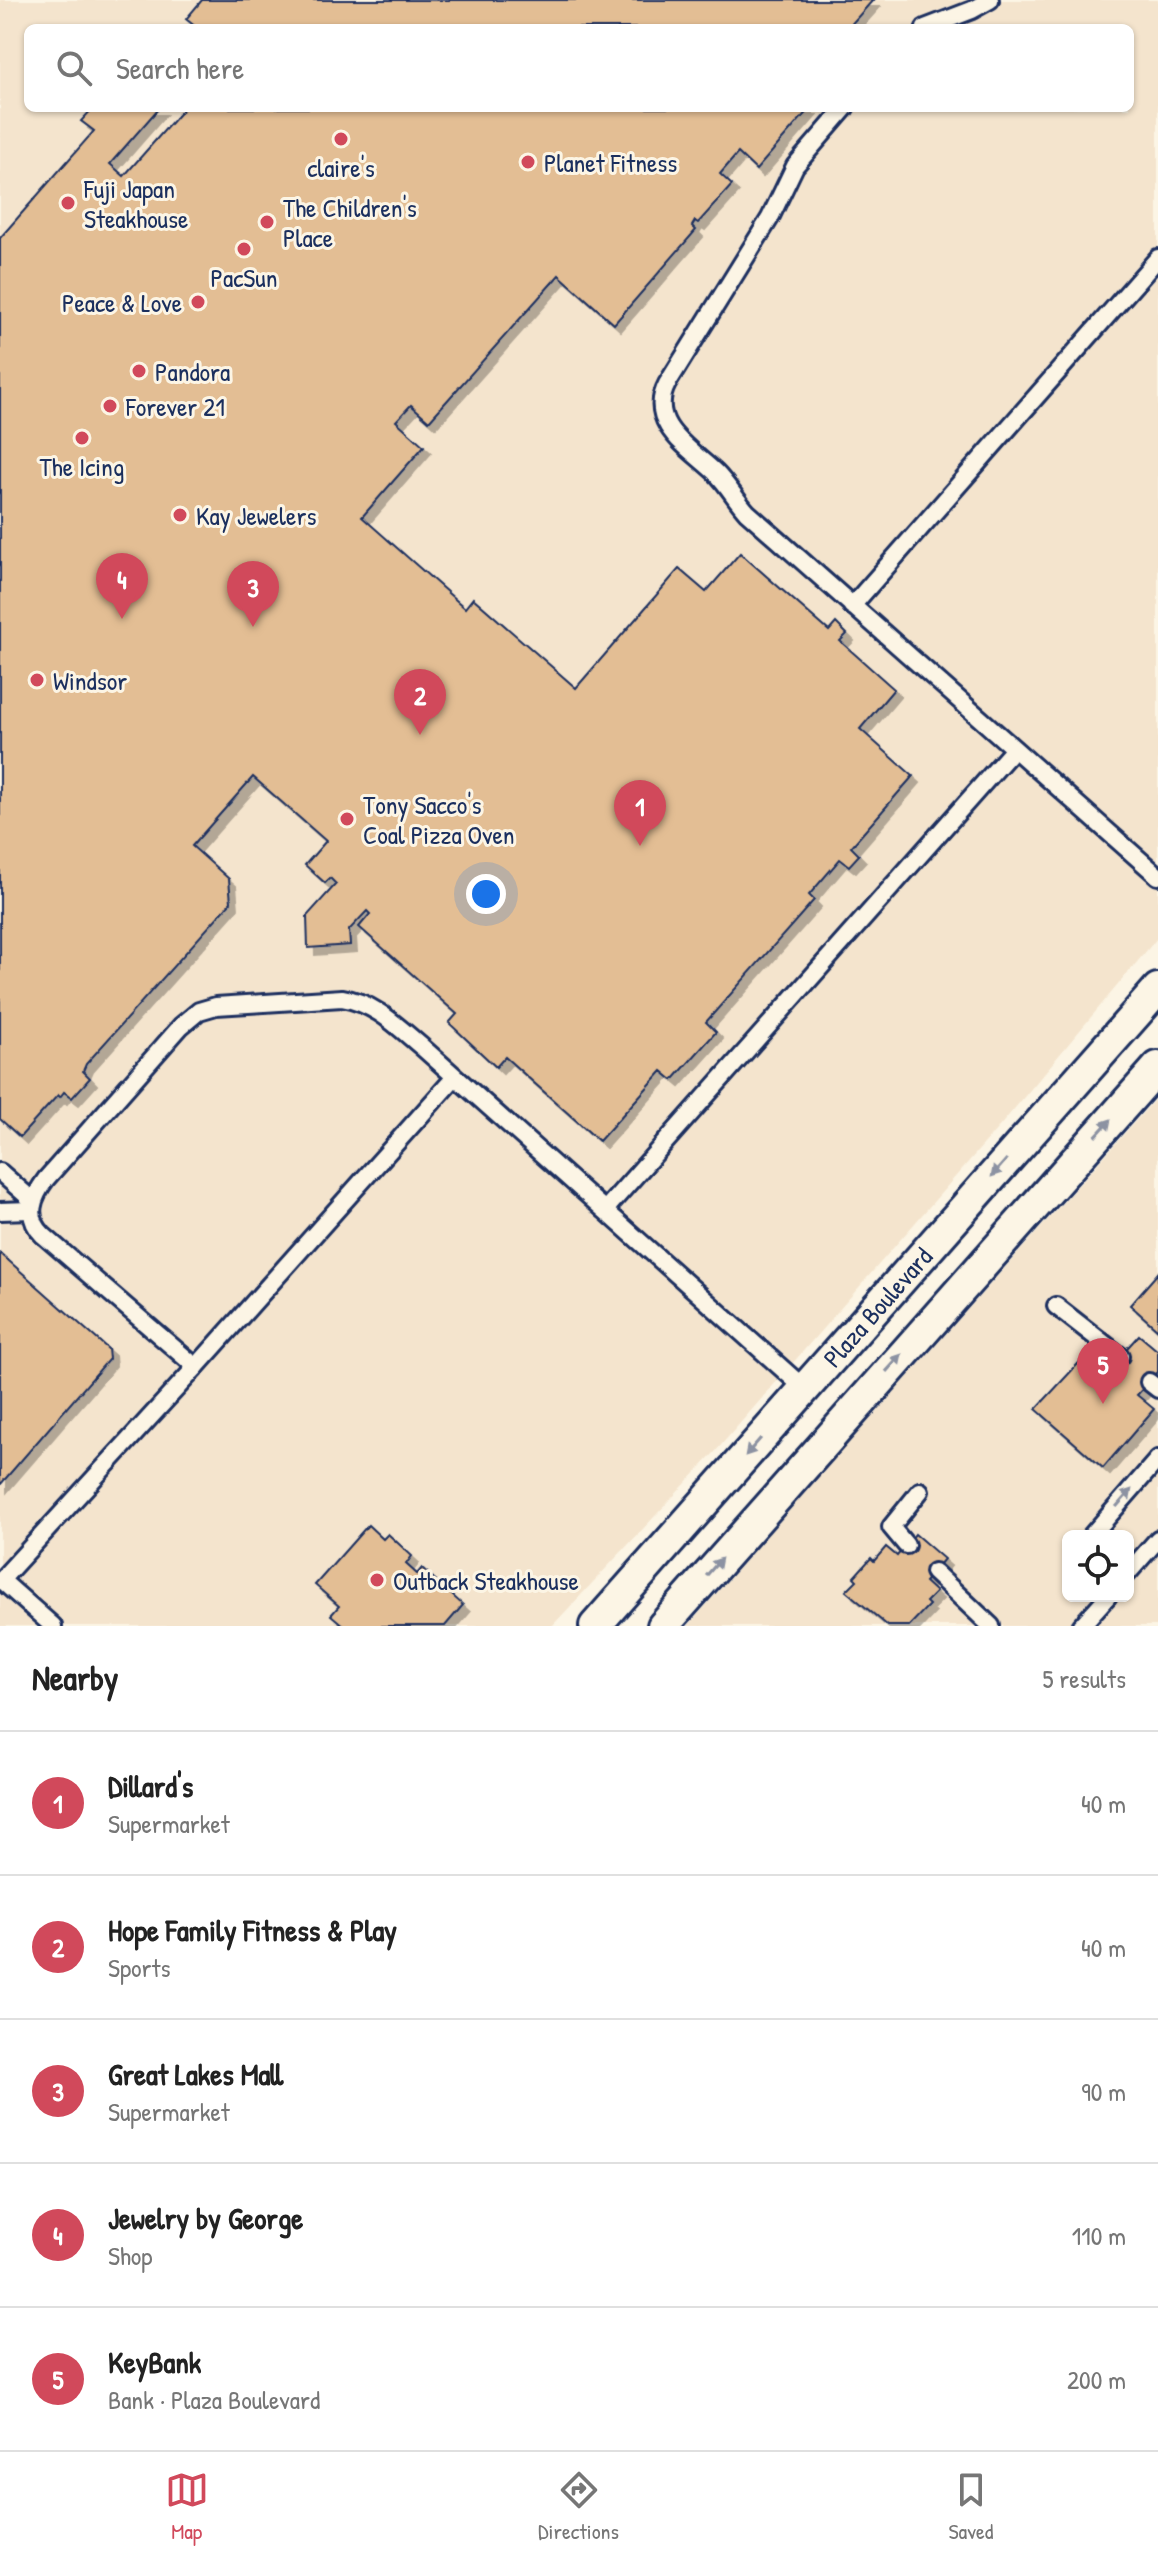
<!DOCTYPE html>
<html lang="en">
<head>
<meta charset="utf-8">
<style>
	body { margin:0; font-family:"Patrick Hand",sans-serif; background:#f6f6f6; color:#222 }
	.controls { position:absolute; right:24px; bottom:24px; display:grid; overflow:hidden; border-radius:12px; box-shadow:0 2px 6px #0004 }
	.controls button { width:72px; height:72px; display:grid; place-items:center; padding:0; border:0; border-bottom:2px solid #e0e0e0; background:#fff; color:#222; font:40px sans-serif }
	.you { position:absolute; left:486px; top:894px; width:28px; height:28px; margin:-20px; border:6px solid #fff; border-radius:50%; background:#1a73e8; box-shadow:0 0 0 12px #1a73e833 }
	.badge { display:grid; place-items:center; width:52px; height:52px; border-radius:50%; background:#d1495b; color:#fff; font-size:26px; font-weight:700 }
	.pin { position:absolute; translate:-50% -66px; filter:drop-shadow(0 2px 4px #0008) }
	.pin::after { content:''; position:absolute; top:42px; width:28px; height:24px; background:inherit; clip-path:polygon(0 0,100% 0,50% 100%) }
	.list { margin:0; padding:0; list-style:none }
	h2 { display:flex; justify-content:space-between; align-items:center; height:104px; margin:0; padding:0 32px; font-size:34px }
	h2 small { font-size:26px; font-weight:400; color:#767676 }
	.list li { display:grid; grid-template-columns:52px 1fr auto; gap:24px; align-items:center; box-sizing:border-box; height:144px; padding:0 32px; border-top:2px solid #e0e0e0 }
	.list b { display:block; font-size:30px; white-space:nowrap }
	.list p { margin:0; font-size:26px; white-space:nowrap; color:#767676 }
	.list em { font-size:26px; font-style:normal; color:#767676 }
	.icon { flex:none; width:44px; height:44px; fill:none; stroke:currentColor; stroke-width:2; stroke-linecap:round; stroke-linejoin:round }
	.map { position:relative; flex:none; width:1158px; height:1626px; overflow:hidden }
	.search { position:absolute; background:#fff; box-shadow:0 2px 6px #0004; left:24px; right:24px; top:24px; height:88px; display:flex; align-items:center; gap:20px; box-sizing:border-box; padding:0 28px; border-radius:12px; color:#767676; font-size:30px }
	.sheet { height:824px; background:#fff }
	nav { display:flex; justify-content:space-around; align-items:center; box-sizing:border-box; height:112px; border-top:2px solid #e0e0e0; background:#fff; font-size:22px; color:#767676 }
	nav a { display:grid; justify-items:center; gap:4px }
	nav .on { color:#d1495b }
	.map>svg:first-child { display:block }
	.built { fill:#f4e4cd; fill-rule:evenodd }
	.building { fill:#e3be94; stroke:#1b2f5e; stroke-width:2; filter:url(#shadow) }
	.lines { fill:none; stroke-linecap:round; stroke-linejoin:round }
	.service-casing { stroke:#1b2f5e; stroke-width:22 }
	.minor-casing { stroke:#1b2f5e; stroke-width:36 }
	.service { stroke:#fcf5e5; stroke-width:16 }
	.minor { stroke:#fcf5e5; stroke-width:30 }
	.oneway { fill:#8c92a2 }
	.poi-dot { fill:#d1495b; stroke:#fcf5e5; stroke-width:3 }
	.labels { text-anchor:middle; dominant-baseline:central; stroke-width:6; stroke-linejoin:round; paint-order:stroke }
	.poi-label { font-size:26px; fill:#1b2f5e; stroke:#fcf5e5; text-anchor:start }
	.street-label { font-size:26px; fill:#1b2f5e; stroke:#fcf5e5 }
</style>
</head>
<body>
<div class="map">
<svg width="1158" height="1626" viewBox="0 0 1158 1626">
	<defs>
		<filter id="shadow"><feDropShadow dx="7" dy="7" stdDeviation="0" flood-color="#0004"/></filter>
	</defs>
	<rect width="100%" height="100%" fill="#fcf5e5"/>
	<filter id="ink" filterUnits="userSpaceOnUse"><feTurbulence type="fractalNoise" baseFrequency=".0125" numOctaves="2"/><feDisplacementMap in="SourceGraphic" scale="16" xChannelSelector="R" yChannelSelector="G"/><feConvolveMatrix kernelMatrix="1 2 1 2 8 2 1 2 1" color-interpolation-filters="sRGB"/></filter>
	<g filter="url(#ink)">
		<g class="built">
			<path d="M0 0H1158V937L1004 1121 715 1452 552 1626H0ZM28 28H1130V108H28Z"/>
			<path d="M1158 1096V1626H688L807 1490ZM1068 1536H1128V1596H1068Z"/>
		</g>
		<g class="building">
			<path d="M202 0H873L848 28H197L186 19Z"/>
			<path d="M93 108H159L110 164 124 176 184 108H810L756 170 738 153 720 174 732 185 698 223 695 221 692 226 696 230 614 324 559 275 429 421 411 405 396 421 424 446 362 517 465 608 473 598 576 688 679 569 706 592 740 553 829 631 836 623 847 634 840 641 894 689 860 729 913 776 851 847 859 855 849 866 840 859 809 895 814 900 706 1022 716 1032 673 1080 662 1071 599 1141 505 1057 496 1067 449 1023 457 1014 359 927 370 914 367 911 349 930 350 945 308 948 307 916 336 884 330 878 325 883 305 865 326 841 253 777 192 846 229 879 231 902 86 1064 83 1071 90 1078 72 1098 64 1092 60 1097 58 1095 20 1137 0 1119V238L94 131 81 121Z"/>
			<path d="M0 1253 108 1349 109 1359 0 1485Z"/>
			<path d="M1158 1273V1330L1130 1305Z"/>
			<path d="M1139 1335 1158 1351V1372L1137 1395 1154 1409 1103 1468 1036 1409 1090 1351 1109 1368Z"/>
			<path d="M368 1525 383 1539 388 1534 412 1556 406 1564 417 1574 422 1568 463 1605 445 1626H344L331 1615 339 1606 315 1585Z"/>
			<path d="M915 1534 944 1559 925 1582 936 1592 926 1602 929 1605 909 1626H888L846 1591 857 1580 854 1577 871 1558 874 1561 886 1547 897 1556Z"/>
		</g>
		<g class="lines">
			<g class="service-casing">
				<g id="service">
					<path d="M925 28 972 10 990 0"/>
					<path d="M845 108 795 166 770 218 667 384C646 424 691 449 716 473 728 485 736 500 747 512L1158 876"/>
					<path d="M852 606 1158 258"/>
					<path d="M455 1077 196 1367 43 1235C25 1217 32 1198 46 1179L181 1026 199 1011 216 1006 342 998C375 1003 397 1026 422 1047L805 1389"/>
					<path d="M0 1172 33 1201"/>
					<path d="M605 1210 1014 749"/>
					<path d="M0 1211 31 1210"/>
					<path d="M1056 1306 1120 1356"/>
					<path d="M1149 1382 1158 1389"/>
					<path d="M1091 1536 1158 1459"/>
					<path d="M906 1545 891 1527 920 1491"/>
					<path d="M934 1572 991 1626"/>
					<path d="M1128 1573 1158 1539"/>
					<path d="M1 1580 53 1626"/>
					<path d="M0 1581 196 1367"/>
					<path d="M1081 1626 1108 1596"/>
				</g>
			</g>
			<g class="minor-casing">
				<g id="minor">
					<path id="s1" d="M595 1626 1158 989"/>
					<path d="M663 1626 1158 1067"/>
				</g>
			</g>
			<use href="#service" class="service"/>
			<use href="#minor" class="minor"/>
		</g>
		<defs><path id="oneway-solid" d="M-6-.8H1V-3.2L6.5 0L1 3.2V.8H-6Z" transform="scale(2)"/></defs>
		<g class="oneway">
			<use href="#oneway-solid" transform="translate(1103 1128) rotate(-48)"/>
			<use href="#oneway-solid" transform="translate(999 1168) rotate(131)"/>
			<use href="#oneway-solid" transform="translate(894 1363) rotate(-48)"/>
			<use href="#oneway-solid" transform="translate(753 1447) rotate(131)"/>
			<use href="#oneway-solid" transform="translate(1124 1498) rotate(-49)"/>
			<use href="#oneway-solid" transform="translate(714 1567) rotate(-49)"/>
		</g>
	</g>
	<g class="poi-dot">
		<circle cx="341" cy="139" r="8"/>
		<circle cx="528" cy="162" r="8"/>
		<circle cx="68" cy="203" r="8"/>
		<circle cx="267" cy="222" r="8"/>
		<circle cx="244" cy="249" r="8"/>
		<circle cx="198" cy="302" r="8"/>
		<circle cx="139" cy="371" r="8"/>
		<circle cx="110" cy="406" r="8"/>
		<circle cx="82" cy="438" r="8"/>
		<circle cx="180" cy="515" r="8"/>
		<circle cx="37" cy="680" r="8"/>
		<circle cx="347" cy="819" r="8"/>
		<circle cx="377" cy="1580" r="8"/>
	</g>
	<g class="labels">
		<g class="poi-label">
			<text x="544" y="162">Planet Fitness</text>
			<text x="341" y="167" text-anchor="middle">claire's</text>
			<text x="84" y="188">Fuji Japan<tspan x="84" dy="30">Steakhouse</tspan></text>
			<text x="283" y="207">The Children's<tspan x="283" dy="30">Place</tspan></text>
			<text x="244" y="277" text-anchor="middle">PacSun</text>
			<text x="182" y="302" text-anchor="end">Peace &amp; Love</text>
			<text x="155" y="371">Pandora</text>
			<text x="126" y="406">Forever 21</text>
			<text x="82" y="466" text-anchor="middle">The Icing</text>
			<text x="196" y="515">Kay Jewelers</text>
			<text x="53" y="680">Windsor</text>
			<text x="363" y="804">Tony Sacco's<tspan x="363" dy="30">Coal Pizza Oven</tspan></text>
			<text x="393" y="1580">Outback Steakhouse</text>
		</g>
		<g class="street-label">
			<text stroke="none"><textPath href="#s1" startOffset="426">Plaza Boulevard</textPath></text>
		</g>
	</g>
</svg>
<div class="controls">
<button><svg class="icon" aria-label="locate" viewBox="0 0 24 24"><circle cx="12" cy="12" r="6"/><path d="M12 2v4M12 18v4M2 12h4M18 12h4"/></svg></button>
</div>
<div class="you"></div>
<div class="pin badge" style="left:640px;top:846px">1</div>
<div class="pin badge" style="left:420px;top:735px">2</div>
<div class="pin badge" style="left:253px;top:627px">3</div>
<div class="pin badge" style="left:122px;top:619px">4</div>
<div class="pin badge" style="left:1103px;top:1404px">5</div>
<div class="search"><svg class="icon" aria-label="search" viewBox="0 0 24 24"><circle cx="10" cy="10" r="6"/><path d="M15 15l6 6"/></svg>Search here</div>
</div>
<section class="sheet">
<h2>Nearby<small>5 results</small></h2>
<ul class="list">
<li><span class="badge">1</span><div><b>Dillard's</b><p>Supermarket</p></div><em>40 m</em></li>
<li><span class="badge">2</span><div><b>Hope Family Fitness &amp; Play</b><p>Sports</p></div><em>40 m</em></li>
<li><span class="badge">3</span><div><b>Great Lakes Mall</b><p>Supermarket</p></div><em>90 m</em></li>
<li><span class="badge">4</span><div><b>Jewelry by George</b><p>Shop</p></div><em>110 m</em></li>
<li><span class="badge">5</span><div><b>KeyBank</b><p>Bank · Plaza Boulevard</p></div><em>200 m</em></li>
</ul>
</section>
<nav>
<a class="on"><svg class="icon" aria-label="map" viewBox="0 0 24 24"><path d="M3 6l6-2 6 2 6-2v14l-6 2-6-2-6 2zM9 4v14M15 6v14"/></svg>Map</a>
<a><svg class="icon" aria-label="directions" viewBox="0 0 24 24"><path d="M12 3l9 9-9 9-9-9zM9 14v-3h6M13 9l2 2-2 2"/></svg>Directions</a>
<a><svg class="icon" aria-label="saved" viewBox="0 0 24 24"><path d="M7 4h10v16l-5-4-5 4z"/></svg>Saved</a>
</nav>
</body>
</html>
